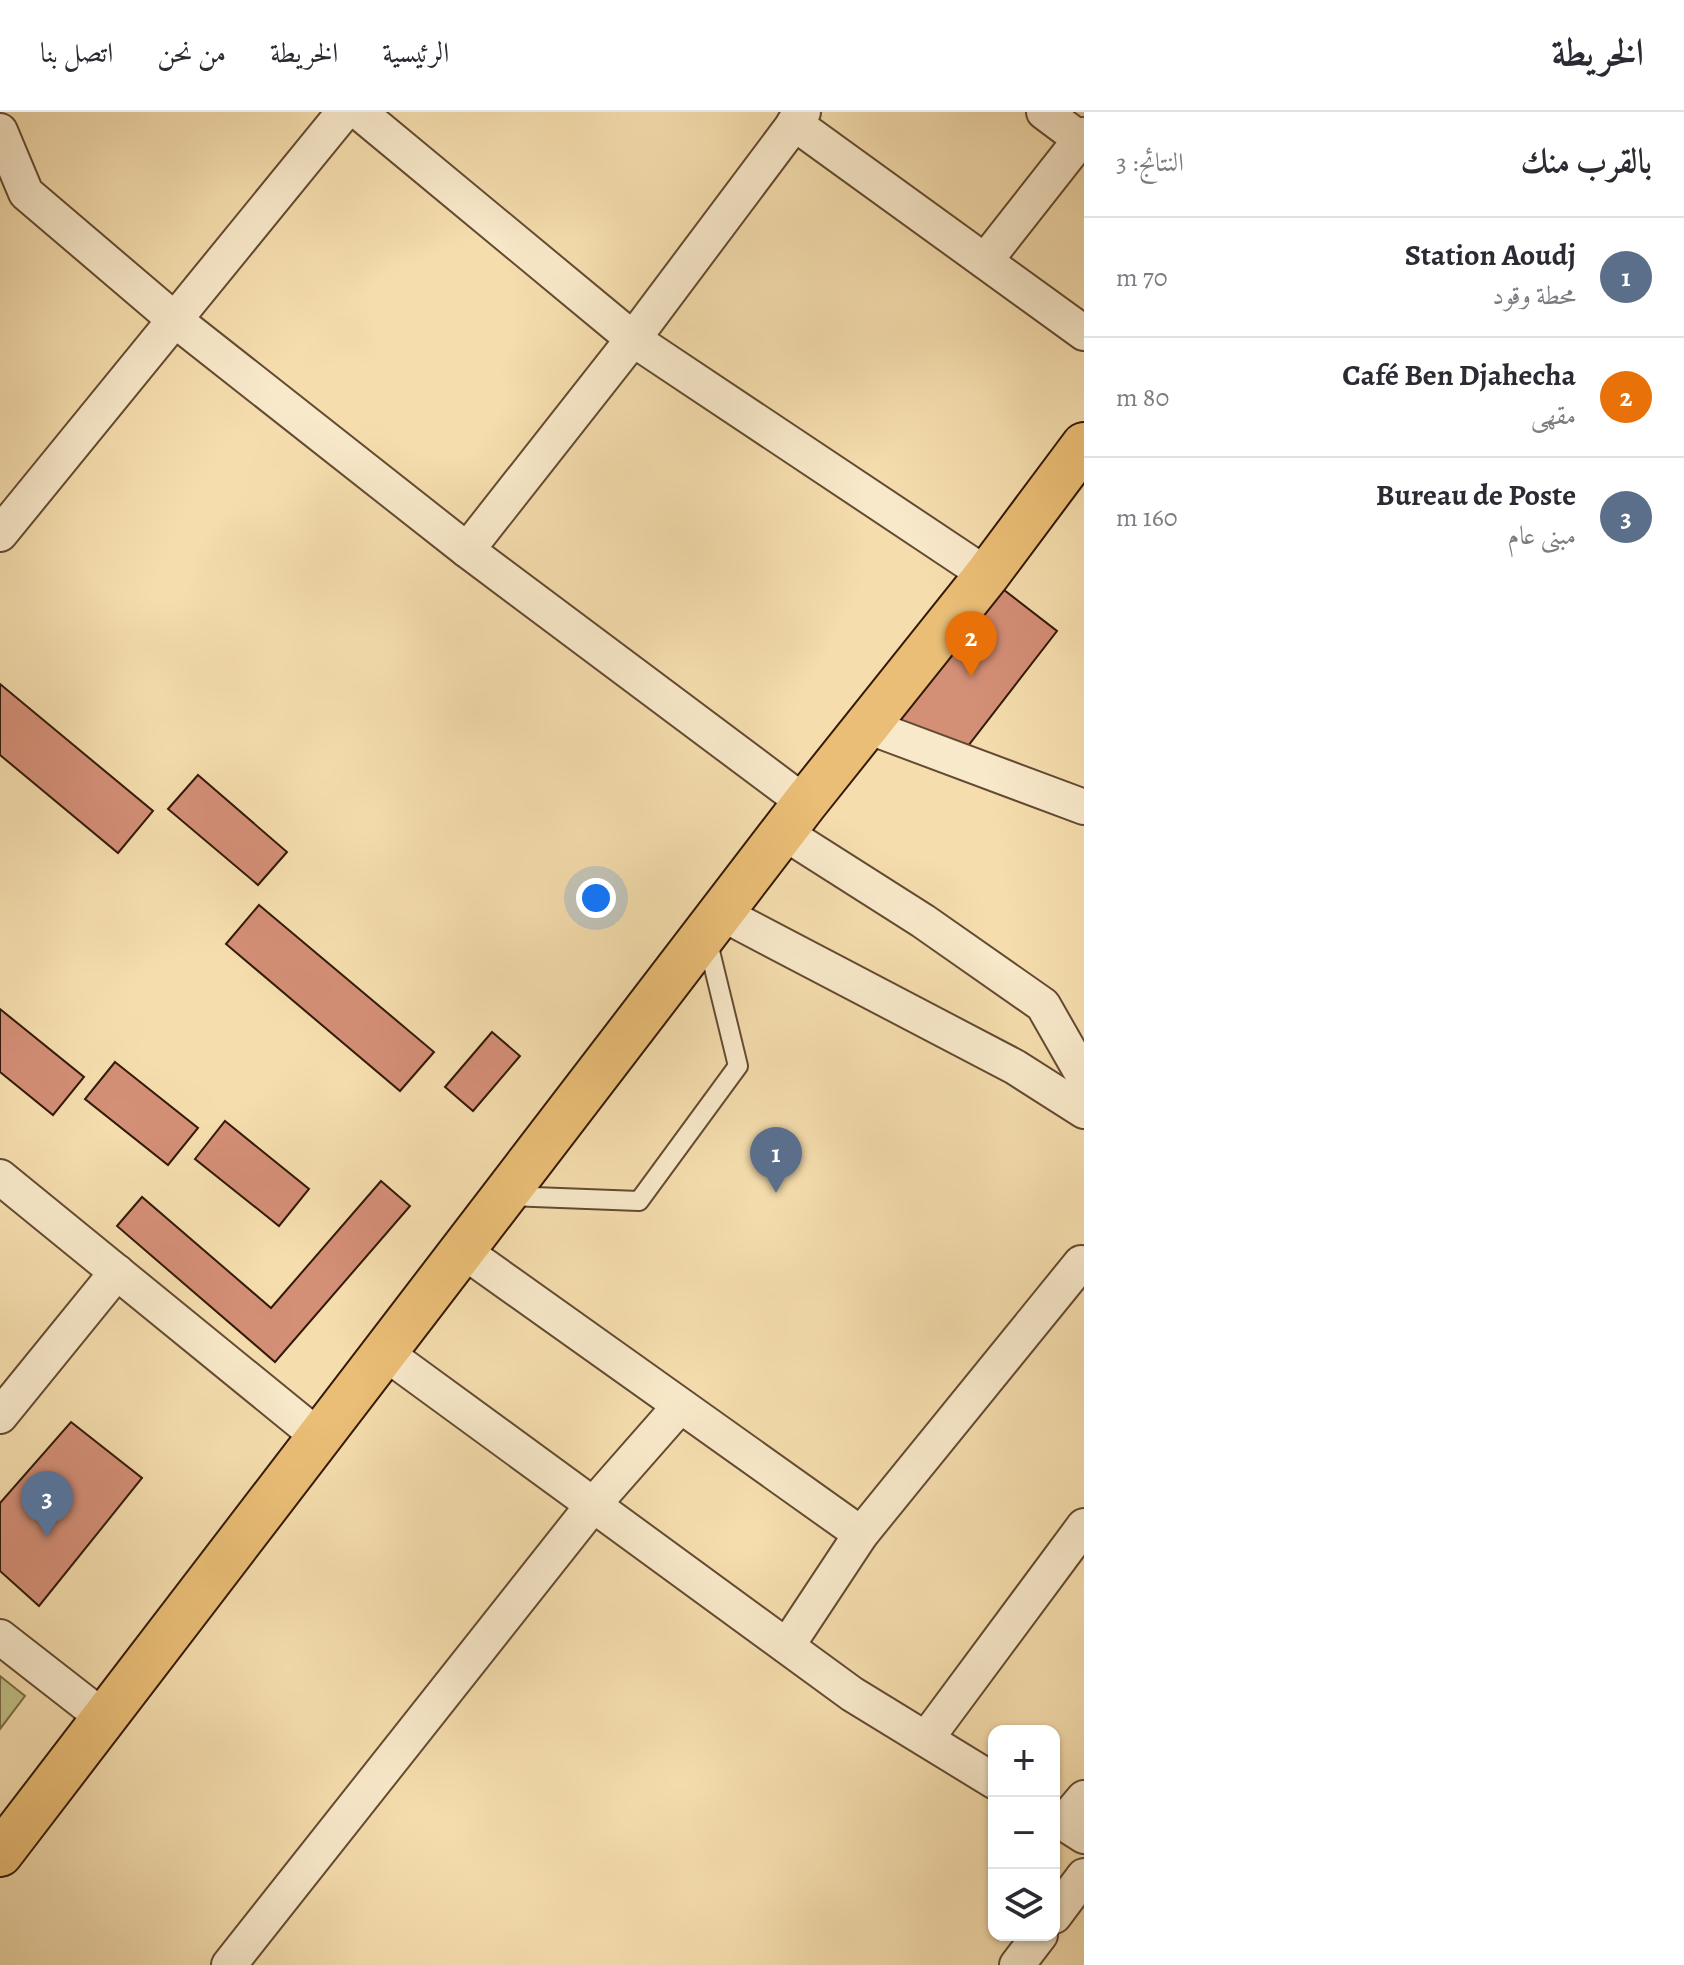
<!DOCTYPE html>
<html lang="ar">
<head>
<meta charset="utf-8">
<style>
	body { margin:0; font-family:Alegreya,Amiri,serif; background:#f7f7f7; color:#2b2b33; direction:rtl }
	.controls { position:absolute; right:24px; bottom:24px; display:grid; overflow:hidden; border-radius:16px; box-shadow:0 2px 6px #0004 }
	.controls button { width:72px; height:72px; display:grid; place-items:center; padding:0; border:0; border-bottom:2px solid #e1e1e2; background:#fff; color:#2b2b33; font:40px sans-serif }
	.you { position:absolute; left:596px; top:786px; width:28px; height:28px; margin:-20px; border:6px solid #fff; border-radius:50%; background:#1a73e8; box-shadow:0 0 0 12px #1a73e833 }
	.badge { display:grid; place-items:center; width:52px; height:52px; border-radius:50%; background:#b45309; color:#fff; font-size:26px; font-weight:700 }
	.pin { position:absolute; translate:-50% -66px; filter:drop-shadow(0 2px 4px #0008) }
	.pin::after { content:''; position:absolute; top:42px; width:28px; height:24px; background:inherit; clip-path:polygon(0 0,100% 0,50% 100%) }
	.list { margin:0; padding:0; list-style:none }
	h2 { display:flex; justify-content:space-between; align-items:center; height:104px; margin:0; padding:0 32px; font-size:34px }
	h2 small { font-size:26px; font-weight:400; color:#7c7c81 }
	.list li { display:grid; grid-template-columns:52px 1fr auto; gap:24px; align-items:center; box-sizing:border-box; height:120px; padding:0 32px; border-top:2px solid #e1e1e2 }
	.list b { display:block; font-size:30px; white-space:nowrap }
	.list p { margin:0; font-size:26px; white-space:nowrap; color:#7c7c81 }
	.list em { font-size:26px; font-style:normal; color:#7c7c81 }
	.icon { flex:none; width:44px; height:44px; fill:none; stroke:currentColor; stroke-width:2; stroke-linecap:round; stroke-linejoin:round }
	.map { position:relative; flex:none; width:1084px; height:1853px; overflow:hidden; direction:ltr }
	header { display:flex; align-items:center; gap:48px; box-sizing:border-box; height:112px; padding:0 40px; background:#fff; border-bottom:2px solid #e1e1e2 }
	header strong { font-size:38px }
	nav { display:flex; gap:44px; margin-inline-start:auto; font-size:28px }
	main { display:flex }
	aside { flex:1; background:#fff }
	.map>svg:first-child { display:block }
	.green { fill:#c0c087; stroke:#7a6c48; stroke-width:2 }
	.building { fill:#d48f77; stroke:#331909; stroke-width:2 }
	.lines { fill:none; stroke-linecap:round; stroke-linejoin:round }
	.lane-casing { stroke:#644a32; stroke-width:22 }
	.street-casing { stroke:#644a32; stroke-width:38 }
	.primary-casing { stroke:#331909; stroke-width:48 }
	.lane { stroke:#f8e9ca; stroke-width:18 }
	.street { stroke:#f8e9ca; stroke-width:34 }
	.primary { stroke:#eabe76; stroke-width:44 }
</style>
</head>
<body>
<header>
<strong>الخريطة</strong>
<nav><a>الرئيسية</a><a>الخريطة</a><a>من نحن</a><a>اتصل بنا</a></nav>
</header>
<main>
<aside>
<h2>بالقرب منك<small>النتائج: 3</small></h2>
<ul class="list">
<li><span class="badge" style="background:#5c6f8a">1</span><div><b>Station Aoudj</b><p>محطة وقود</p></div><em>70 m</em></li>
<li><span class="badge" style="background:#e8710a">2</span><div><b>Café Ben Djahecha</b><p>مقهى</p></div><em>80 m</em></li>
<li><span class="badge" style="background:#5c6f8a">3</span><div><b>Bureau de Poste</b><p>مبنى عام</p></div><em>160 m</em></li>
</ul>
</aside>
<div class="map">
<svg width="1084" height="1853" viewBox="0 0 1084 1853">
	<rect width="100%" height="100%" fill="#f5ddad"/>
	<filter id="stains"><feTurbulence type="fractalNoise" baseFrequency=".0025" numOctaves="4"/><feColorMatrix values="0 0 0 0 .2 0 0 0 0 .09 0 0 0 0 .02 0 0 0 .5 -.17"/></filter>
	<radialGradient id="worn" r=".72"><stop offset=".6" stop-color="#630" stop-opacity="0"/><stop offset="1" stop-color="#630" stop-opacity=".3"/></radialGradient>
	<path class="green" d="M0 1564 25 1584 0 1617Z"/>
	<g class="building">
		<path d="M995 471 1057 519 961 643 883 611Z"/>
		<path d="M0 572 153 699 118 741 0 643Z"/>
		<path d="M198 663 287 740 258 773 168 697Z"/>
		<path d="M259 793 434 940 400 979 226 832Z"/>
		<path d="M0 897 84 965 53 1003 0 960Z"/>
		<path d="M492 920 520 944 473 999 445 975Z"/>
		<path d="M115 950 198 1016 168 1053 85 987Z"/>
		<path d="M225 1009 309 1077 279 1114 195 1047Z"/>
		<path d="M381 1069 410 1094 275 1250 117 1114 142 1085 271 1196Z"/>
		<path d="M71 1310 142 1366 39 1494 0 1459V1391Z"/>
	</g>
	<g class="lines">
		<g class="lane-casing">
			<path id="lane" d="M507 1084 639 1089 738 954 707 827"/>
		</g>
		<g class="street-casing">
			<g id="street">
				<path d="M359 0 633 227 987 463"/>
				<path d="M1044 0 1084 30"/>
				<path d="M794 11 1084 221"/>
				<path d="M0 19 26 81 175 208 467 438 805 691"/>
				<path d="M985 149 1084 23"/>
				<path d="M0 422 344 0"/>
				<path d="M467 438 633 227 803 0"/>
				<path d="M867 614 1084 695"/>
				<path d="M783 720 923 809 1043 893 1083 963 1084 977"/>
				<path d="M721 801 1015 955 1084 999"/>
				<path d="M0 1065 319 1325"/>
				<path d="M462 1138 861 1422"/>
				<path d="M384 1240 852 1582 994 1669"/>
				<path d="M0 1304 117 1160"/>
				<path d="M0 1525 104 1606"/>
				<path d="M787 1534 861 1422 1081 1151 1084 1152"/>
				<path d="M926 1627 1084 1414"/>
				<path d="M1054 1705 1084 1724"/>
				<path d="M1063 1711 1084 1686"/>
				<path d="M1054 1804 1084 1764"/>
				<path d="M229 1853 593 1393 680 1294"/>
				<path d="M1017 1853 1040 1823"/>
			</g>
		</g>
		<g class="primary-casing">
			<path id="primary" d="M0 1742 805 691 987 463 1084 333"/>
		</g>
		<use href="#lane" class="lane"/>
		<use href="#street" class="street"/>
		<use href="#primary" class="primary"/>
	</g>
	<rect width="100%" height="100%" filter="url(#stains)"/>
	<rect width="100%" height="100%" fill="url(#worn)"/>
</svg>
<div class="controls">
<button>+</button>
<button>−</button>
<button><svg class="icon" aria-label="layers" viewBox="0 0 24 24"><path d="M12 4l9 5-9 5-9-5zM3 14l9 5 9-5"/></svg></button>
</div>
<div class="you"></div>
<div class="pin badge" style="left:776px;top:1081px;background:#5c6f8a">1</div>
<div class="pin badge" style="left:971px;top:565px;background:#e8710a">2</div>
<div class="pin badge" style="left:47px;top:1425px;background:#5c6f8a">3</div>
</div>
</main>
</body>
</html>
